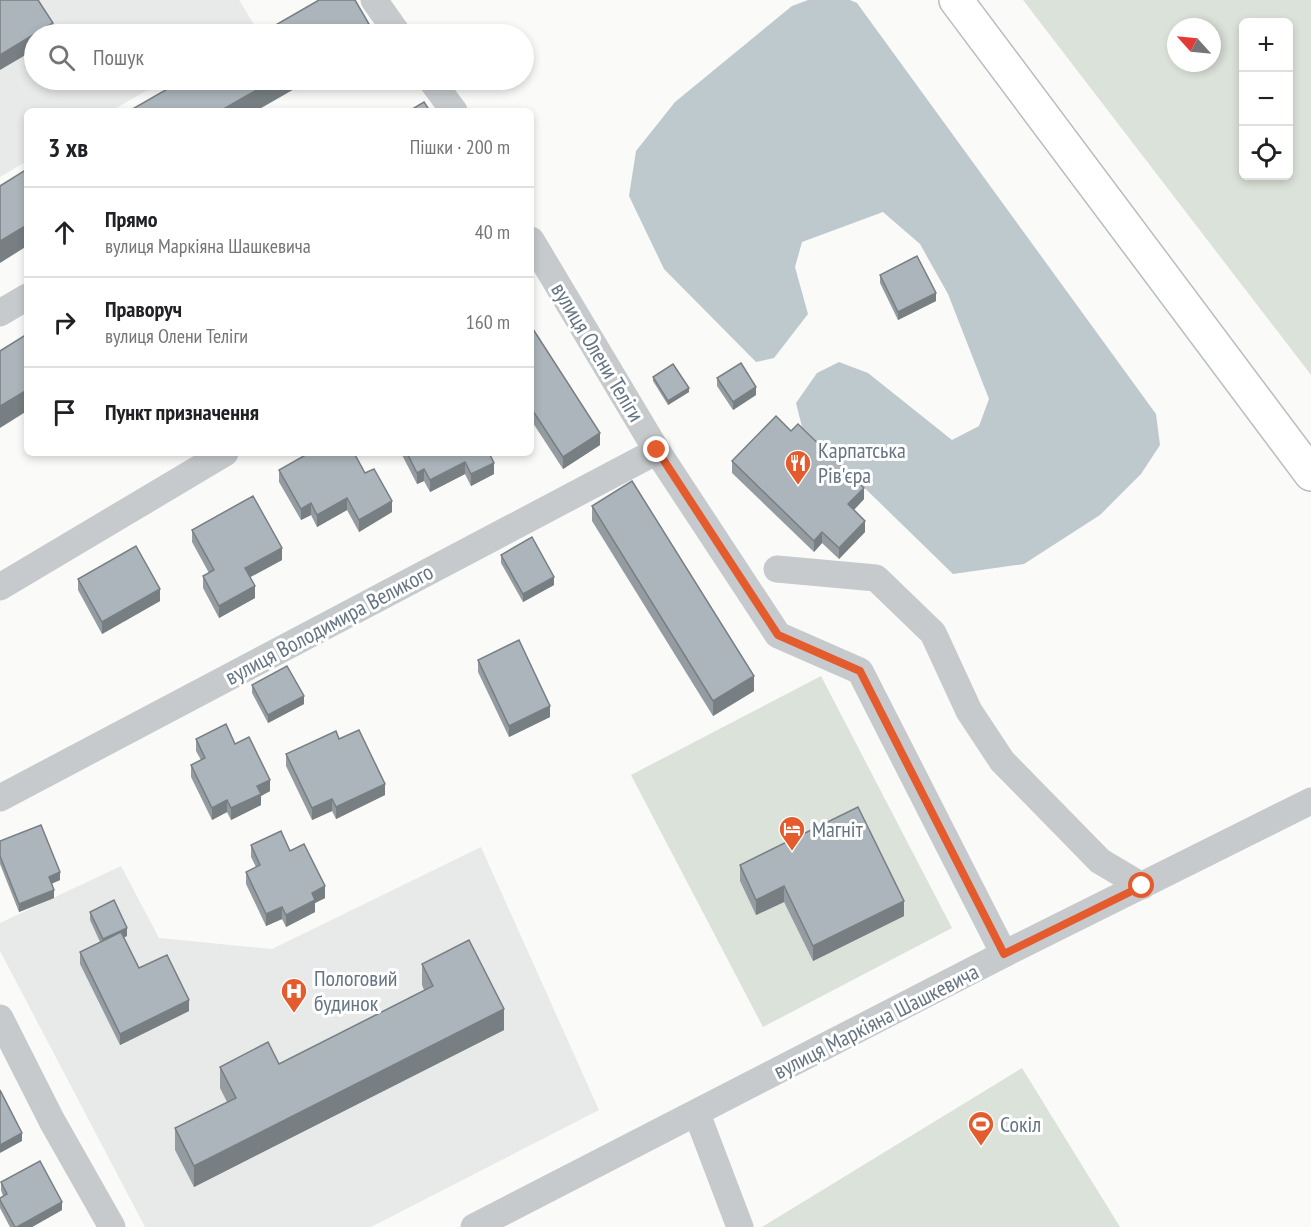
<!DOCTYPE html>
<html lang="uk">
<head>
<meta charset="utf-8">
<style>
	body { margin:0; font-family:"PT Sans Narrow",sans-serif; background:#f2f2f2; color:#202124 }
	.controls { position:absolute; right:18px; top:18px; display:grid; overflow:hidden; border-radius:9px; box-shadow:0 3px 9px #0003 }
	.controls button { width:54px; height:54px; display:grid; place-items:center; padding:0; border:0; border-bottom:2px solid #e0e0e0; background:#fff; color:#202124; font:30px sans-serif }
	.compass { position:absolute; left:1167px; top:18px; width:54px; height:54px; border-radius:50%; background:#fff; box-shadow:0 3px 9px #0003; rotate:297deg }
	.stop { position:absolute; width:18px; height:18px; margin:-14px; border:4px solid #e45c2d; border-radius:50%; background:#fff }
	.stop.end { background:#e45c2d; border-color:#fff; box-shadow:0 2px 6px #0008 }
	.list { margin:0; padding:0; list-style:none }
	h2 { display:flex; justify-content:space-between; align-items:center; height:78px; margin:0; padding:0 24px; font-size:26px }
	h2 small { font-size:20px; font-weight:400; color:#757577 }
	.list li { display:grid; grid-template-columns:39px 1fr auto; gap:18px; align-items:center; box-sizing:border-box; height:90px; padding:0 24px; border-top:2px solid #e0e0e0 }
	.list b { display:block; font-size:22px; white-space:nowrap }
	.list p { margin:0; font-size:20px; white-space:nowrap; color:#757577 }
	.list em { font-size:20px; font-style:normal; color:#757577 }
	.icon { flex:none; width:33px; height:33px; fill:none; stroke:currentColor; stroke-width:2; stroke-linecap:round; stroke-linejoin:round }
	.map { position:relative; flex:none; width:1311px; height:1227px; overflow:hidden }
	.search { position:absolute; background:#fff; box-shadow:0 3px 9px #0003; left:24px; top:24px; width:510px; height:66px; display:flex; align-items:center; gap:15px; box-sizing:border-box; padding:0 21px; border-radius:33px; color:#757577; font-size:22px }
	.panel { position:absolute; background:#fff; box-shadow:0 3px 9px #0003; left:24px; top:108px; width:510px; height:348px; border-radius:9px }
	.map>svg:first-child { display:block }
	.built { fill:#e8e9e9 }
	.green { fill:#dbe2d9; fill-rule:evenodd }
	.water { fill:#bec9cd }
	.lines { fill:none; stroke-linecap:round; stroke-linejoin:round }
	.highway-casing { stroke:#b9bcc0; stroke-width:36 }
	.minor { stroke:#c6cacd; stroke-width:27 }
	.highway { stroke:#fff; stroke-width:33 }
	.wall { fill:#949ca1 }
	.shaded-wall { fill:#787f83 }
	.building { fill:#acb5bb; stroke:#787f83; stroke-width:1.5 }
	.route { stroke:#e45c2d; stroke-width:8 }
	.labels { text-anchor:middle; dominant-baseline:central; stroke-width:6; stroke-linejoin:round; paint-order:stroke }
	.street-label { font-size:22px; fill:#657583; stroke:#fff }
	.poi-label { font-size:22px; fill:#657583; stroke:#fff; text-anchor:start }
</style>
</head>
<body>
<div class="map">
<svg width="1311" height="1227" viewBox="0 0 1311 1227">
	<rect width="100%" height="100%" fill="#fafaf8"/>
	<g class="built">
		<path d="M0 0H239L255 26 241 34H34V80H165L111 111H27V161L0 177Z"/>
		<path d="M481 847 599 1110 371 1227H145L0 951V923L121 866 159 938 272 949Z"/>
	</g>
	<g class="green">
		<path d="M1023 0H1311V375ZM1244 22H1288V176H1244ZM1176 27H1212V63H1176Z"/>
		<path d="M821 676 952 928 763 1027 631 775Z"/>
		<path d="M1022 1068 1120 1227H762Z"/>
	</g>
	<path class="water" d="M808 0H850L857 3 1156 414 1160 445 1141 474 1100 515 1024 564 953 574 802 427 796 403 817 373 839 362 868 373 952 440 979 426 989 399 948 294 920 244 883 212 802 242 795 267 808 314 774 358 756 362 664 269 629 196 636 151 675 102 792 6Z"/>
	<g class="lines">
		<g class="highway-casing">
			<path id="highway" d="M956 0 1311 474"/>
		</g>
		<g class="minor">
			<path d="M374 0 398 34"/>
			<path d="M431 80 454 111"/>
			<path d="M531 240 657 451 778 635 860 671 1004 954"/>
			<path d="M0 313 27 297"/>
			<path d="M777 569 876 578 933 633 969 711 1002 761 1100 861 1142 886"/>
			<path d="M0 587 225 453"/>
			<path d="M0 798 657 451"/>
			<path d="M0 1018 52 1121 112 1227"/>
			<path d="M697 1114 740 1227"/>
			<path d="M474 1227 1004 954 1311 801"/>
		</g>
		<use href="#highway" class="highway"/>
	</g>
	<g class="wall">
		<path d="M880 275 936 301 898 320 880 283Z"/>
		<path d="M531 326 600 445 563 469 531 420Z"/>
		<path d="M653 377 689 392 668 405 653 381Z"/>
		<path d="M717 378 756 395 733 410 717 386Z"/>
		<path d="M401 453H489L494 474 471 486 465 474 430 492 424 481 417 484Z"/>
		<path d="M732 461 864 499 854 510 865 532 839 559 822 543 814 552 732 473Z"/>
		<path d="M279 470 365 473 392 512 359 532 347 510 317 527 311 515 301 520 279 482Z"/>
		<path d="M592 506 754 691 713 716 592 521Z"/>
		<path d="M192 530 282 560 250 577 255 598 219 618 203 588V576L209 573 192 542Z"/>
		<path d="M501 555 554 585 523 602 501 563Z"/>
		<path d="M78 579 160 601 102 634 78 590Z"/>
		<path d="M478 660 550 717 509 737 478 672Z"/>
		<path d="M252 685 304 704 268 723 252 693Z"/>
		<path d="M196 739 235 744 270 791 261 796V805L231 820 227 812 212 820 191 777V765L201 760 196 751Z"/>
		<path d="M339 739 385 795 336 819 332 811 312 820 286 766V754Z"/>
		<path d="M0 841 60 880 52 883 54 898 19 912 0 864Z"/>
		<path d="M251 845 290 851 325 898 315 903V912L286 927 282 919 266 926 246 884V872L256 867 251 857Z"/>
		<path d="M740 865 904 916 813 961 784 902 756 915 740 881Z"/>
		<path d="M90 912 127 936 124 937 139 968 189 1011 120 1045 80 964V952L100 942 90 920Z"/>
		<path d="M422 964 504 1030 194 1187 175 1150V1128L227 1102 220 1088V1067L279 1064 424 990 422 985Z"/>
		<path d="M1 1182 62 1210 32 1227H10L0 1208V1198L3 1196 1 1190Z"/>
	</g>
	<g class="shaded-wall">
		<path d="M53 23V34H34V50L0 70V55Z"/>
		<path d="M369 24V34H351Z"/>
		<path d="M274 80H310L256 111H220Z"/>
		<path d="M27 225V246L0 263V241Z"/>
		<path d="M936 293V301L898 320V312Z"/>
		<path d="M756 387V395L733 410V402Z"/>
		<path d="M689 388V392L668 405V401Z"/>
		<path d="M27 390V411L0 428V406Z"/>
		<path d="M600 433V445L563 469V457Z"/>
		<path d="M465 462V474L430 492V480Z"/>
		<path d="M494 463V474L471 486V474Z"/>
		<path d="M424 469V481L417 484V473Z"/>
		<path d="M864 488V499L848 516V504Z"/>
		<path d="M347 498V510L317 527V515Z"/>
		<path d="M392 501V512L359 532V520Z"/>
		<path d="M311 503V515L301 520V509Z"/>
		<path d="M865 521V532L839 559V548Z"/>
		<path d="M822 532V543L814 552V541Z"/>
		<path d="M282 548V560L245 580V568Z"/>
		<path d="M554 577V585L523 602V594Z"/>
		<path d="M255 586V598L219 618V606Z"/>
		<path d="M160 589V601L102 634V622Z"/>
		<path d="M754 676V691L713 716V701Z"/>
		<path d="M304 696V704L268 723V715Z"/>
		<path d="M550 706V717L509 737V726Z"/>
		<path d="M270 780V791L261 796V805L231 820V808L257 786Z"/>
		<path d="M385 784V795L336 819V807Z"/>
		<path d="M332 799V811L312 820V808Z"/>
		<path d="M227 800V812L212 820V808Z"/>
		<path d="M60 872V880L49 885V877Z"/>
		<path d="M325 886V898L315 903V912L286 927V915L312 893Z"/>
		<path d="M784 886V902L756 915V900Z"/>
		<path d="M54 890V898L19 912V904Z"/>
		<path d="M904 901V916L813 961V946Z"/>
		<path d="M282 907V919L266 926V914Z"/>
		<path d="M127 928V936L103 947V939Z"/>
		<path d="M189 1000V1011L120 1045V1034Z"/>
		<path d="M504 1009V1030L194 1187V1166Z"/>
		<path d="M22 1133V1141L0 1153V1145Z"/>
		<path d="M62 1202V1210L32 1227H17Z"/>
	</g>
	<g class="building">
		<path d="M0 0H38L53 23 0 55Z"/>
		<path d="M319 0H355L369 24 351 34H260Z"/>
		<path d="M183 80H274L220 111H129Z"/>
		<path d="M424 102 430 111H409Z"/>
		<path d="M27 169V225L0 241V186Z"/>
		<path d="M917 256 936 293 898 312 880 275Z"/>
		<path d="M531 326 600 433 563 457 531 408Z"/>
		<path d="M27 334V390L0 406V351Z"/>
		<path d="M741 363 756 387 733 402 717 378Z"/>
		<path d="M673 364 689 388 668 401 653 377Z"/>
		<path d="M776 416 791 431 798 424 864 488 848 504 865 521 839 548 822 532 814 541 732 461Z"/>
		<path d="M309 453H354L365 473 374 469 392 501 359 520 347 498 317 515 311 503 301 509 279 470Z"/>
		<path d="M407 453H489L494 463 471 474 465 462 430 480 424 469 417 473Z"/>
		<path d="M632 481 754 676 713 701 592 506Z"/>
		<path d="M253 496 282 548 245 568 255 586 219 606 203 576 214 570 192 530Z"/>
		<path d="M532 537 554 577 523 594 501 555Z"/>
		<path d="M136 546 160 589 102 622 78 579Z"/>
		<path d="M519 640 550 706 509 726 478 660Z"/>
		<path d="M287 666 304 696 268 715 252 685Z"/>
		<path d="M226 724 235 744 249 737 270 780 257 786 261 794 231 808 227 800 212 808 191 765 205 758 196 739Z"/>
		<path d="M359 730 385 784 336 807 332 799 312 808 286 754 336 731 339 739Z"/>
		<path d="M858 807 904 901 813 946 784 886 756 900 740 865Z"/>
		<path d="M41 825 60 872 49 877 54 890 19 904 0 856V841Z"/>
		<path d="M281 831 290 851 304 844 325 886 312 893 315 900 286 915 282 907 266 914 246 872 260 865 251 845Z"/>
		<path d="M114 900 127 928 103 939 90 912Z"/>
		<path d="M121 932 139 968 167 955 189 1000 120 1034 80 952Z"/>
		<path d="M469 940 504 1009 194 1166 175 1128 236 1098 220 1067 268 1042 279 1064 433 986 422 964Z"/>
		<path d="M0 1090 22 1133 0 1145Z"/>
		<path d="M40 1161 62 1202 17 1227H15L0 1200V1198L7 1194 1 1182Z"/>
	</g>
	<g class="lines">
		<path class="route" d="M657 450 778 635 860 671 1004 954 1142 886"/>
	</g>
	<defs>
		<g id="restaurant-pin" transform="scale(1.35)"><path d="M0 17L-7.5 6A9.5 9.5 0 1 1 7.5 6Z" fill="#e45c2d" stroke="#fff"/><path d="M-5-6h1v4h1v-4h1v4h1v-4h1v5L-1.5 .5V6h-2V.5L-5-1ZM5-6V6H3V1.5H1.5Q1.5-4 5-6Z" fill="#fff"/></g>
		<g id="hotel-pin" transform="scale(1.35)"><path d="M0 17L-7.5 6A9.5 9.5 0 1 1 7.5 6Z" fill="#e45c2d" stroke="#fff"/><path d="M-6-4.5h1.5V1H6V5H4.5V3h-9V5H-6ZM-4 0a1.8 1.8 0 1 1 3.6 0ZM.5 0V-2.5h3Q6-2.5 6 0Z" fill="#fff"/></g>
		<g id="hospital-pin" transform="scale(1.35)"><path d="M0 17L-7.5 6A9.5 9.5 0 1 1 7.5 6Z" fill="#e45c2d" stroke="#fff"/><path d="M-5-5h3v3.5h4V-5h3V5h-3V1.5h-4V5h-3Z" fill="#fff"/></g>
		<g id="stadium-pin" transform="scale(1.35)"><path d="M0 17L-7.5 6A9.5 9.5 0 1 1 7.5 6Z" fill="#e45c2d" stroke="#fff"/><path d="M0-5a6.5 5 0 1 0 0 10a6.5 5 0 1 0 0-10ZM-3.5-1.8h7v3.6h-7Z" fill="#fff"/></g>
	</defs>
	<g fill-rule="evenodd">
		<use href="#restaurant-pin" x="798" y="463"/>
		<use href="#hotel-pin" x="792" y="829"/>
		<use href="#hospital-pin" x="294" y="991"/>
		<use href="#stadium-pin" x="981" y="1124"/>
	</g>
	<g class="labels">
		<g class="street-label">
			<text transform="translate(598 352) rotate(59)">вулиця Олени Теліги</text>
			<text transform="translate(329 624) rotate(-28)">вулиця Володимира Великого</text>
			<text transform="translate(876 1021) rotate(-27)">вулиця Маркіяна Шашкевича</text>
		</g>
		<g class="poi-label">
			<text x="818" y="450">Карпатська<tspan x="818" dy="25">Рів'єра</tspan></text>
			<text x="812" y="829">Магніт</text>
			<text x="314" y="978">Пологовий<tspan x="314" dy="25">будинок</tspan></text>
			<text x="1000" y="1124">Сокіл</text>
		</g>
	</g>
</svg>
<div class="controls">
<button>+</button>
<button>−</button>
<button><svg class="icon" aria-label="locate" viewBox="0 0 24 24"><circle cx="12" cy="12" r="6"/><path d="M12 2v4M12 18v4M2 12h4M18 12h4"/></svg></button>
</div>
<svg class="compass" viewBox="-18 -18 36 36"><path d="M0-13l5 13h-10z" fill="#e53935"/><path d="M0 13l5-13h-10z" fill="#757577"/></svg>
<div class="stop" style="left:1142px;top:886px"></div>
<div class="stop end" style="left:657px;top:450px"></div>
<div class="search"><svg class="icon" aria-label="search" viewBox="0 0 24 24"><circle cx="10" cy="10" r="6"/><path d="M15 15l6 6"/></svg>Пошук</div>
<section class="panel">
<h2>3 хв<small>Пішки · 200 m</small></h2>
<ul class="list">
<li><svg class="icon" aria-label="ahead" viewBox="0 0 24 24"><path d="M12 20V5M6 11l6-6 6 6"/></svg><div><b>Прямо</b><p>вулиця Маркіяна Шашкевича</p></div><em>40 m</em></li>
<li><svg class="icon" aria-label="right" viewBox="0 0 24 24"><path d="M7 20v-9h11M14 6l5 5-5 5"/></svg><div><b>Праворуч</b><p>вулиця Олени Теліги</p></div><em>160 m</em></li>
<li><svg class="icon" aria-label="arrive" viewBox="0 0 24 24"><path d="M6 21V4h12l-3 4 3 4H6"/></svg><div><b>Пункт призначення</b></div></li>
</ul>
</section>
</div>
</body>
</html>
